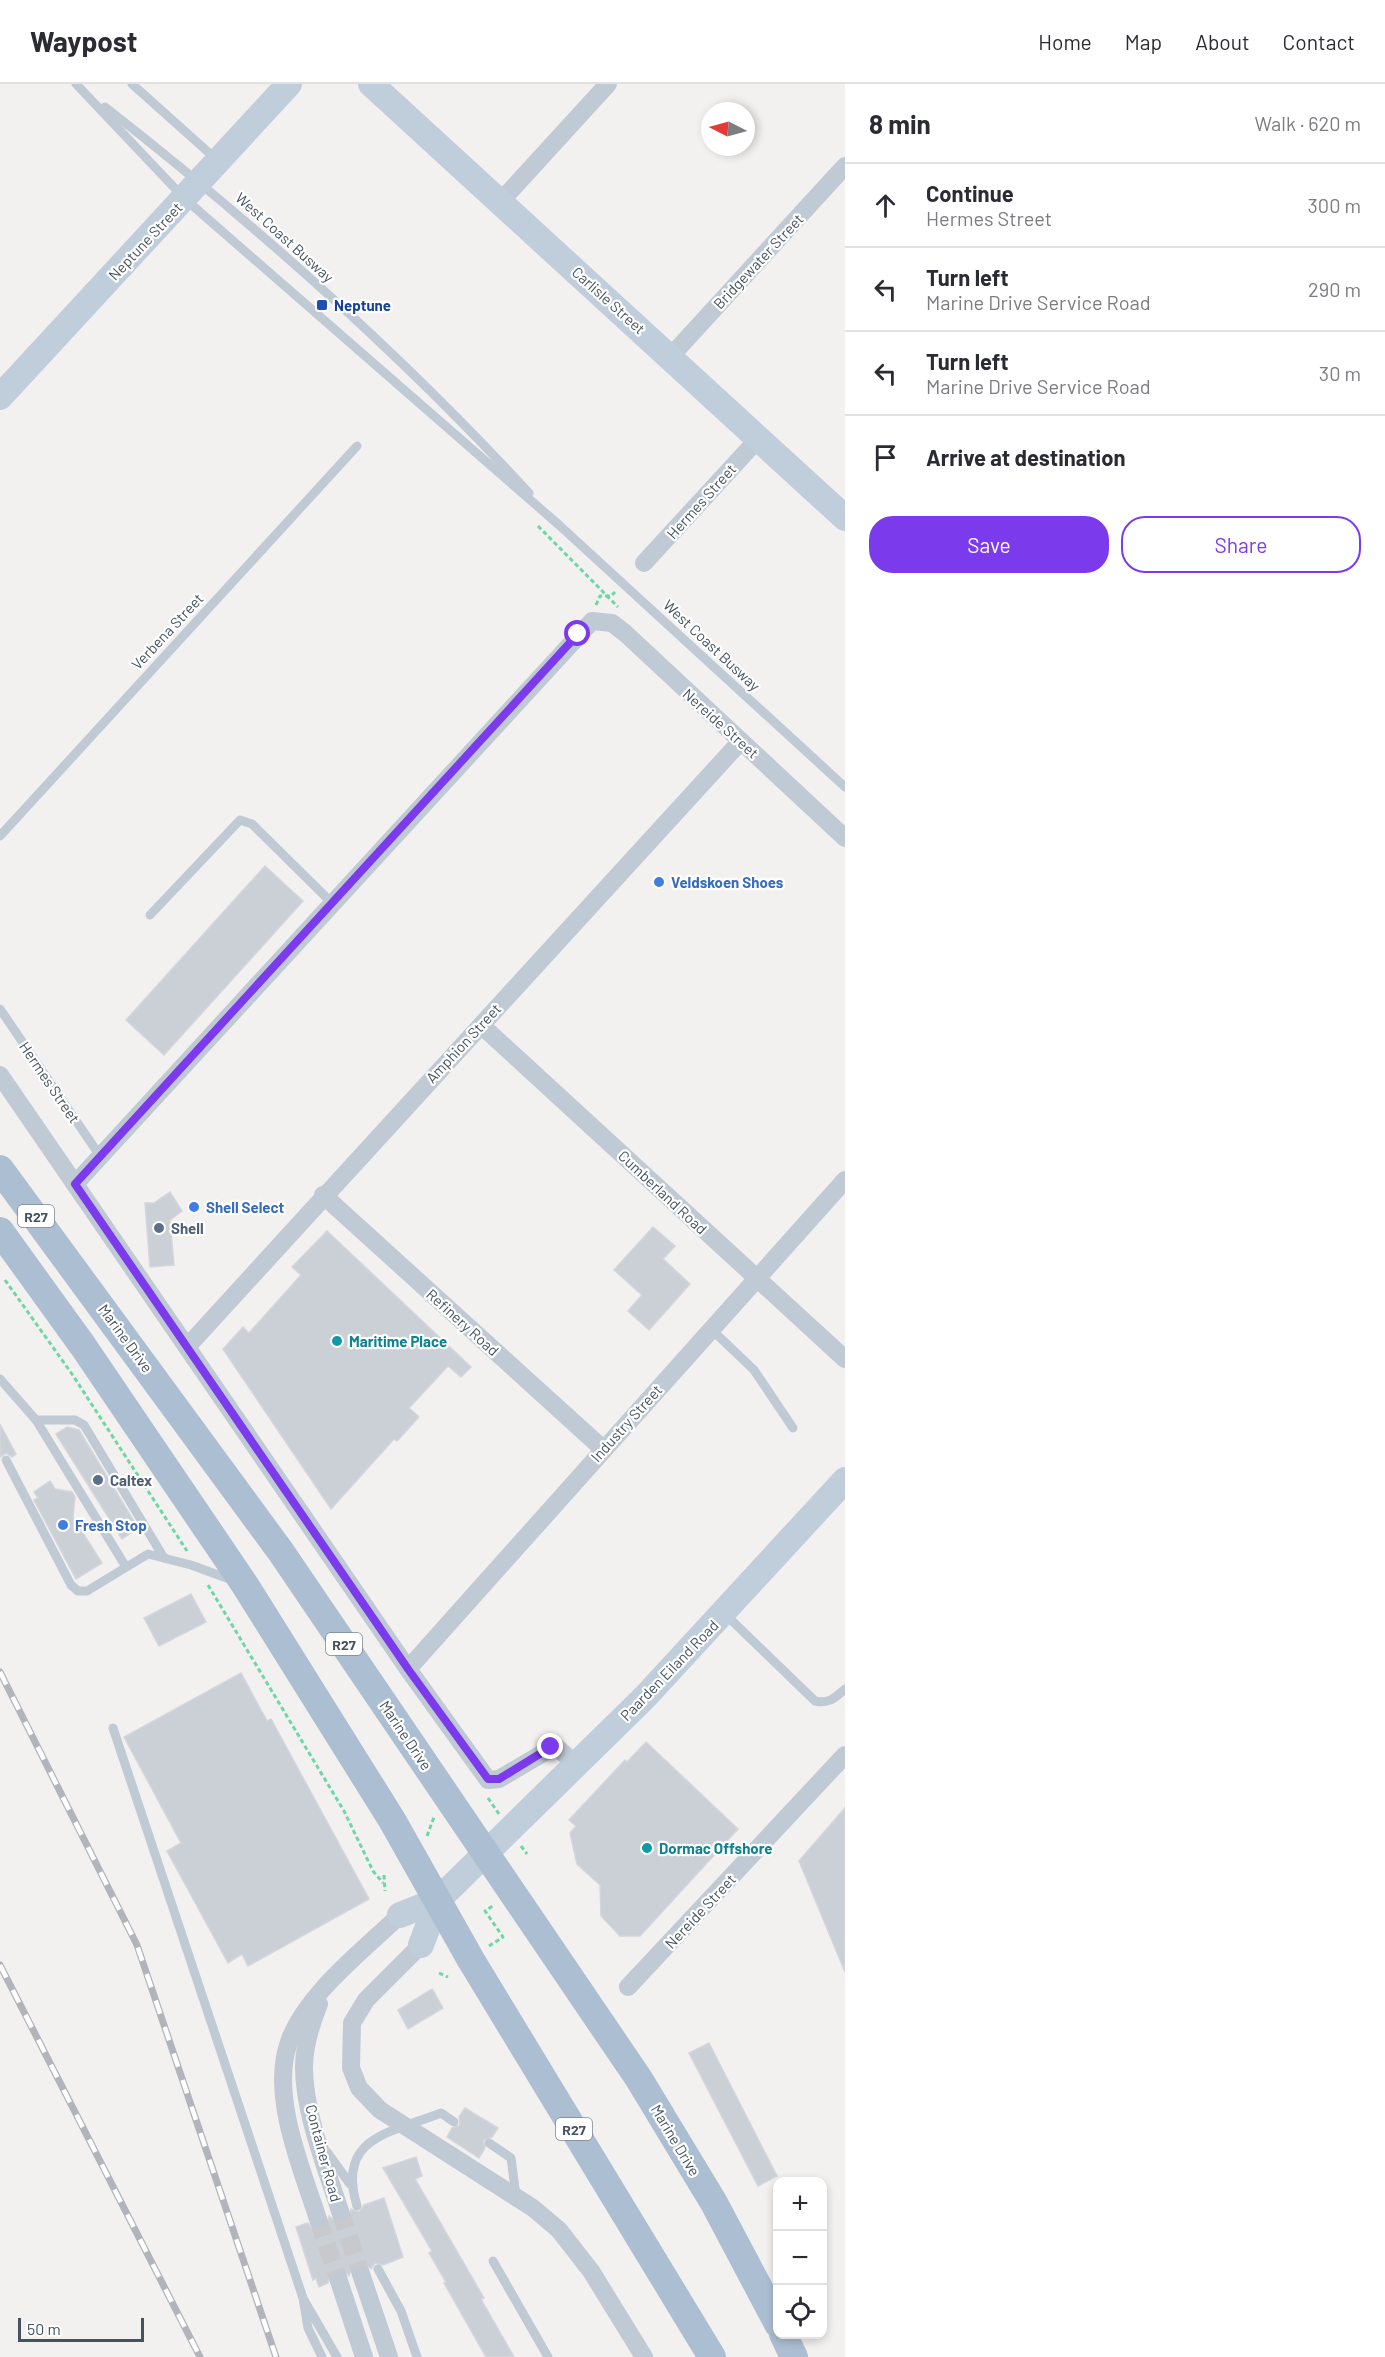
<!DOCTYPE html>
<html lang="en">
<head>
<meta charset="utf-8">
<style>
	body { margin:0; font-family:Barlow,sans-serif; background:#f7f7f7; color:#2b2b33 }
	.controls { position:absolute; right:18px; bottom:18px; display:grid; overflow:hidden; border-radius:12px; box-shadow:0 3px 9px #0003 }
	.controls button { width:54px; height:54px; display:grid; place-items:center; padding:0; border:0; border-bottom:2px solid #e1e1e2; background:#fff; color:#2b2b33; font:30px sans-serif }
	.compass { position:absolute; left:701px; top:18px; width:54px; height:54px; border-radius:50%; background:#fff; box-shadow:0 3px 9px #0003; rotate:276deg }
	.scale { position:absolute; left:18px; bottom:15px; width:126px; box-sizing:border-box; padding-left:6px; border:3px solid #455360; border-top:0; font-size:16px; line-height:21px; white-space:nowrap; color:#455360; -webkit-text-stroke:4px #fff; paint-order:stroke }
	.stop { position:absolute; width:18px; height:18px; margin:-14px; border:4px solid #7c3aed; border-radius:50%; background:#fff }
	.stop.end { background:#7c3aed; border-color:#fff; box-shadow:0 2px 6px #0008 }
	.list { margin:0; padding:0; list-style:none }
	h2 { display:flex; justify-content:space-between; align-items:center; height:78px; margin:0; padding:0 24px; font-size:26px }
	h2 small { font-size:20px; font-weight:400; color:#7c7c81 }
	.list li { display:grid; grid-template-columns:39px 1fr auto; gap:18px; align-items:center; box-sizing:border-box; height:84px; padding:0 24px; border-top:2px solid #e1e1e2 }
	.list b { display:block; font-size:22px; white-space:nowrap }
	.list p { margin:0; font-size:20px; white-space:nowrap; color:#7c7c81 }
	.list em { font-size:20px; font-style:normal; color:#7c7c81 }
	.actions { display:flex; gap:12px; padding:18px 24px }
	.actions a { flex:1; padding:14px 0; border:2px solid #7c3aed; border-radius:24px; text-align:center; font-size:21px; color:#7c3aed }
	.actions .main { background:#7c3aed; color:#fff }
	.icon { flex:none; width:33px; height:33px; fill:none; stroke:currentColor; stroke-width:2; stroke-linecap:round; stroke-linejoin:round }
	.map { position:relative; flex:none; width:845px; height:2273px; overflow:hidden }
	header { display:flex; align-items:center; gap:36px; box-sizing:border-box; height:84px; padding:0 30px; background:#fff; border-bottom:2px solid #e1e1e2 }
	header strong { font-size:28px }
	nav { display:flex; gap:33px; margin-inline-start:auto; font-size:21px }
	main { display:flex }
	aside { flex:1; background:#fff }
	.map>svg:first-child { display:block }
	.building { fill:#cbcfd6; stroke:#d3d6dc; stroke-width:1.5 }
	.lines { fill:none; stroke-linecap:round; stroke-linejoin:round }
	.street-tunnel { stroke:#c8c9cc; stroke-width:18; stroke-dasharray:18 9; stroke-linecap:butt }
	.path { stroke:#6dd7a5; stroke-width:3; stroke-dasharray:4.5 3; stroke-linecap:butt }
	.lane { stroke:#bfcad4; stroke-width:9 }
	.street { stroke:#bfcad4; stroke-width:18 }
	.secondary { stroke:#c0cddb; stroke-width:26 }
	.primary { stroke:#acbfd2; stroke-width:28 }
	.rail-casing { stroke:#b1b5bb; stroke-width:7 }
	.rail { stroke:#fff; stroke-width:4.5; stroke-dasharray:14; stroke-linecap:butt }
	.route { stroke:#7c3aed; stroke-width:8 }
	.transit-dot { fill:#1a4fb4; stroke:#fff; stroke-width:2 }
	.shop-dot { fill:#3f7fe0; stroke:#fff; stroke-width:2 }
	.service-dot { fill:#5c6f8a; stroke:#fff; stroke-width:2 }
	.culture-dot { fill:#0f9aa8; stroke:#fff; stroke-width:2 }
	.labels { text-anchor:middle; dominant-baseline:central; stroke-width:4.5; stroke-linejoin:round; paint-order:stroke }
	.shield { fill:#fff; stroke:#7d8790; stroke-width:1.5 }
	.shield-label { font-size:14px; font-weight:bold; fill:#455360 }
	.street-label { font-size:15px; fill:#455360; stroke:#fff }
	.transit-label { font-size:15px; font-weight:bold; fill:#164399; stroke:#fff; text-anchor:start }
	.shop-label { font-size:15px; font-weight:bold; fill:#366cbe; stroke:#fff; text-anchor:start }
	.service-label { font-size:15px; font-weight:bold; fill:#4e5e75; stroke:#fff; text-anchor:start }
	.culture-label { font-size:15px; font-weight:bold; fill:#0d838f; stroke:#fff; text-anchor:start }
</style>
</head>
<body>
<header>
<strong>Waypost</strong>
<nav><a>Home</a><a>Map</a><a>About</a><a>Contact</a></nav>
</header>
<main>
<div class="map">
<svg width="845" height="2273" viewBox="0 0 845 2273">
	<rect width="100%" height="100%" fill="#f3f0f0"/>
	<g class="building">
		<path d="M265 782 303 817 164 971 126 936Z"/>
		<path d="M170 1108 182 1127 170 1136 174 1181 150 1183 145 1119H154Z"/>
		<path d="M653 1143 675 1162 663 1175 690 1200 649 1246 628 1227 642 1211 614 1186Z"/>
		<path d="M327 1147 471 1283 461 1293 448 1282 409 1324 419 1333 397 1357 394 1355 331 1425 223 1265 243 1243 249 1249 301 1191 292 1183Z"/>
		<path d="M0 1340 16 1370 12 1373 6 1369 0 1373Z"/>
		<path d="M67 1343 79 1346 138 1444 122 1455 56 1350Z"/>
		<path d="M50 1397 55 1405 72 1408 75 1413 73 1433 102 1479 76 1495 34 1416 38 1414 34 1408Z"/>
		<path d="M191 1510 206 1538 159 1562 144 1534Z"/>
		<path d="M241 1589 267 1637 271 1635 369 1815 248 1882 242 1870 228 1879 167 1767 181 1759 124 1653Z"/>
		<path d="M646 1658 738 1745 640 1852H620L601 1832 600 1801 577 1780 570 1749 576 1742 569 1736 625 1676 627 1678Z"/>
		<path d="M845 1724V1888L799 1777Z"/>
		<path d="M432 1905 443 1924 408 1945 398 1926Z"/>
		<path d="M709 1959 777 2092 758 2102 689 1969Z"/>
		<path d="M465 2024 498 2044 492 2053 483 2056 485 2064 479 2074 447 2053 452 2044 460 2041 459 2033Z"/>
		<path d="M416 2073 422 2092 415 2095 484 2214 481 2215 514 2273H486L444 2199 446 2198 429 2169 432 2167 383 2084Z"/>
		<path d="M384 2114 403 2173 383 2181 375 2179 371 2185 364 2179 357 2180 352 2183 349 2192 342 2186 335 2187 330 2190 328 2199 319 2203 316 2194 313 2196 296 2143 308 2139 311 2144 321 2146 327 2142 329 2132 337 2138 344 2137 349 2134 351 2125 359 2128 364 2121Z"/>
	</g>
	<g class="lines">
		<g class="street-tunnel">
			<path d="M340 2127 361 2190"/>
			<path d="M318 2135 339 2197"/>
		</g>
		<g class="path">
			<path d="M538 442 618 523"/>
			<path d="M596 521 600 512H611L615 508"/>
			<path d="M5 1196 72 1290 187 1467"/>
			<path d="M208 1501 344 1727 373 1787 383 1799"/>
			<path d="M488 1714 499 1730"/>
			<path d="M427 1752 434 1733"/>
			<path d="M521 1762 527 1770"/>
			<path d="M384 1791 385 1807"/>
			<path d="M489 1862 503 1853 485 1827 494 1821"/>
			<path d="M439 1889 448 1893"/>
		</g>
		<g class="lane">
			<path d="M76 0 185 115 559 441 845 703"/>
			<path d="M132 0 217 76"/>
			<path d="M105 23C256 141 399 268 529 409"/>
			<path d="M0 752 357 362"/>
			<path d="M150 831 240 736 252 740 332 819"/>
			<path d="M0 925 100 1072"/>
			<path d="M711 1245 754 1286 793 1344"/>
			<path d="M0 1295 36 1336"/>
			<path d="M6 1376 71 1501 78 1507H87L148 1470 191 1481 232 1496"/>
			<path d="M126 1483 36 1336H75L84 1341 164 1474"/>
			<path d="M724 1529 815 1617C829 1620 835 1614 845 1605"/>
			<path d="M113 1644 303 2214 308 2244 322 2273"/>
			<path d="M489 2059 511 2074 516 2112"/>
			<path d="M327 2068 350 2100"/>
			<path d="M357 2122C336 2053 390 2049 441 2029L454 2038"/>
			<path d="M493 2177 548 2273"/>
			<path d="M378 2185 401 2227 417 2273"/>
			<path d="M304 2216 337 2273"/>
		</g>
		<g class="street">
			<path d="M501 117 608 0"/>
			<path d="M671 272 845 82"/>
			<path d="M644 479 759 354"/>
			<path d="M481 941 845 1275"/>
			<path d="M0 991 408 1585 488 1696 499 1695 555 1662 577 1681"/>
			<path d="M75 1100 592 537 612 539 625 549 845 754"/>
			<path d="M323 1111 603 1365"/>
			<path d="M187 1263 741 657"/>
			<path d="M408 1585 845 1096"/>
			<path d="M421 1861 366 1916 352 1939 351 1984 359 2004 380 2026 533 2124 559 2146 591 2187 644 2273"/>
			<path d="M628 1903 845 1671"/>
			<path d="M319 1920C311 1940 304 1961 304 1983 304 2029 326 2083 340 2127"/>
			<path d="M318 2135C302 2085 271 2014 288 1961 303 1912 364 1866 400 1831"/>
			<path d="M361 2190 389 2273"/>
			<path d="M339 2197 364 2273"/>
		</g>
		<g class="secondary">
			<path d="M371 0 845 434"/>
			<path d="M0 313 289 0"/>
			<path d="M400 1831 438 1816"/>
			<path d="M421 1861 438 1816 645 1613 845 1396"/>
		</g>
		<g class="primary">
			<path d="M0 1085 281 1468 639 1995 714 2119 778 2240"/>
			<path d="M0 1147 83 1262 245 1501 392 1736 471 1876 712 2273"/>
			<path d="M783 2250 794 2273"/>
		</g>
		<g class="rail-casing">
			<g id="rail">
				<path d="M0 1588 137 1861 276 2273"/>
				<path d="M0 1881 200 2273"/>
			</g>
		</g>
		<use href="#rail" class="rail"/>
	</g>
	<g class="lines">
		<path class="route" d="M551 1663 499 1695H488L408 1585 75 1100 578 550"/>
	</g>
	<rect class="transit-dot" x="316" y="215" width="12" height="12" rx="3"/>
	<g class="shop-dot">
		<circle cx="659" cy="798" r="6"/>
		<circle cx="194" cy="1123" r="6"/>
		<circle cx="63" cy="1441" r="6"/>
	</g>
	<g class="service-dot">
		<circle cx="159" cy="1144" r="6"/>
		<circle cx="98" cy="1396" r="6"/>
	</g>
	<g class="culture-dot">
		<circle cx="337" cy="1257" r="6"/>
		<circle cx="647" cy="1764" r="6"/>
	</g>
	<g class="labels">
		<g class="shield">
			<rect x="18" y="1121" width="36" height="22" rx="4.5"/>
			<rect x="326" y="1549" width="36" height="22" rx="4.5"/>
			<rect x="556" y="2034" width="36" height="22" rx="4.5"/>
		</g>
		<g class="shield-label">
			<text x="36" y="1132">R27</text>
			<text x="344" y="1560">R27</text>
			<text x="574" y="2045">R27</text>
		</g>
		<g class="street-label">
			<text transform="translate(285 153) rotate(42)">West Coast Busway</text>
			<text transform="translate(145 157) rotate(-47)">Neptune Street</text>
			<text transform="translate(758 177) rotate(-47)">Bridgewater Street</text>
			<text transform="translate(609 216) rotate(42)">Carlisle Street</text>
			<text transform="translate(701 417) rotate(-48)">Hermes Street</text>
			<text transform="translate(167 547) rotate(-47)">Verbena Street</text>
			<text transform="translate(712 561) rotate(43)">West Coast Busway</text>
			<text transform="translate(721 639) rotate(42)">Nereide Street</text>
			<text transform="translate(463 959) rotate(-47)">Amphion Street</text>
			<text transform="translate(50 998) rotate(56)">Hermes Street</text>
			<text transform="translate(663 1108) rotate(43)">Cumberland Road</text>
			<text transform="translate(463 1238) rotate(42)">Refinery Road</text>
			<text transform="translate(126 1254) rotate(54)">Marine Drive</text>
			<text transform="translate(626 1339) rotate(-48)">Industry Street</text>
			<text transform="translate(669 1586) rotate(-46)">Paarden Eiland Road</text>
			<text transform="translate(406 1651) rotate(56)">Marine Drive</text>
			<text transform="translate(700 1827) rotate(-47)">Nereide Street</text>
			<text transform="translate(676 2056) rotate(59)">Marine Drive</text>
			<text transform="translate(324 2069) rotate(75)">Container Road</text>
		</g>
		<g class="transit-label">
			<text x="334" y="221">Neptune</text>
		</g>
		<g class="shop-label">
			<text x="671" y="798">Veldskoen Shoes</text>
			<text x="206" y="1123">Shell Select</text>
			<text x="75" y="1441">Fresh Stop</text>
		</g>
		<g class="service-label">
			<text x="171" y="1144">Shell</text>
			<text x="110" y="1396">Caltex</text>
		</g>
		<g class="culture-label">
			<text x="349" y="1257">Maritime Place</text>
			<text x="659" y="1764">Dormac Offshore</text>
		</g>
	</g>
</svg>
<div class="controls">
<button>+</button>
<button>−</button>
<button><svg class="icon" aria-label="locate" viewBox="0 0 24 24"><circle cx="12" cy="12" r="6"/><path d="M12 2v4M12 18v4M2 12h4M18 12h4"/></svg></button>
</div>
<svg class="compass" viewBox="-18 -18 36 36"><path d="M0-13l5 13h-10z" fill="#e53935"/><path d="M0 13l5-13h-10z" fill="#7c7c81"/></svg>
<div class="scale">50 m</div>
<div class="stop" style="left:578px;top:550px"></div>
<div class="stop end" style="left:551px;top:1663px"></div>
</div>
<aside>
<h2>8 min<small>Walk · 620 m</small></h2>
<ul class="list">
<li><svg class="icon" aria-label="ahead" viewBox="0 0 24 24"><path d="M12 20V5M6 11l6-6 6 6"/></svg><div><b>Continue</b><p>Hermes Street</p></div><em>300 m</em></li>
<li><svg class="icon" aria-label="left" viewBox="0 0 24 24"><path d="M17 20v-9H6M10 6l-5 5 5 5"/></svg><div><b>Turn left</b><p>Marine Drive Service Road</p></div><em>290 m</em></li>
<li><svg class="icon" aria-label="left" viewBox="0 0 24 24"><path d="M17 20v-9H6M10 6l-5 5 5 5"/></svg><div><b>Turn left</b><p>Marine Drive Service Road</p></div><em>30 m</em></li>
<li><svg class="icon" aria-label="arrive" viewBox="0 0 24 24"><path d="M6 21V4h12l-3 4 3 4H6"/></svg><div><b>Arrive at destination</b></div></li>
</ul>
<div class="actions"><a class="main">Save</a><a>Share</a></div>
</aside>
</main>
</body>
</html>
